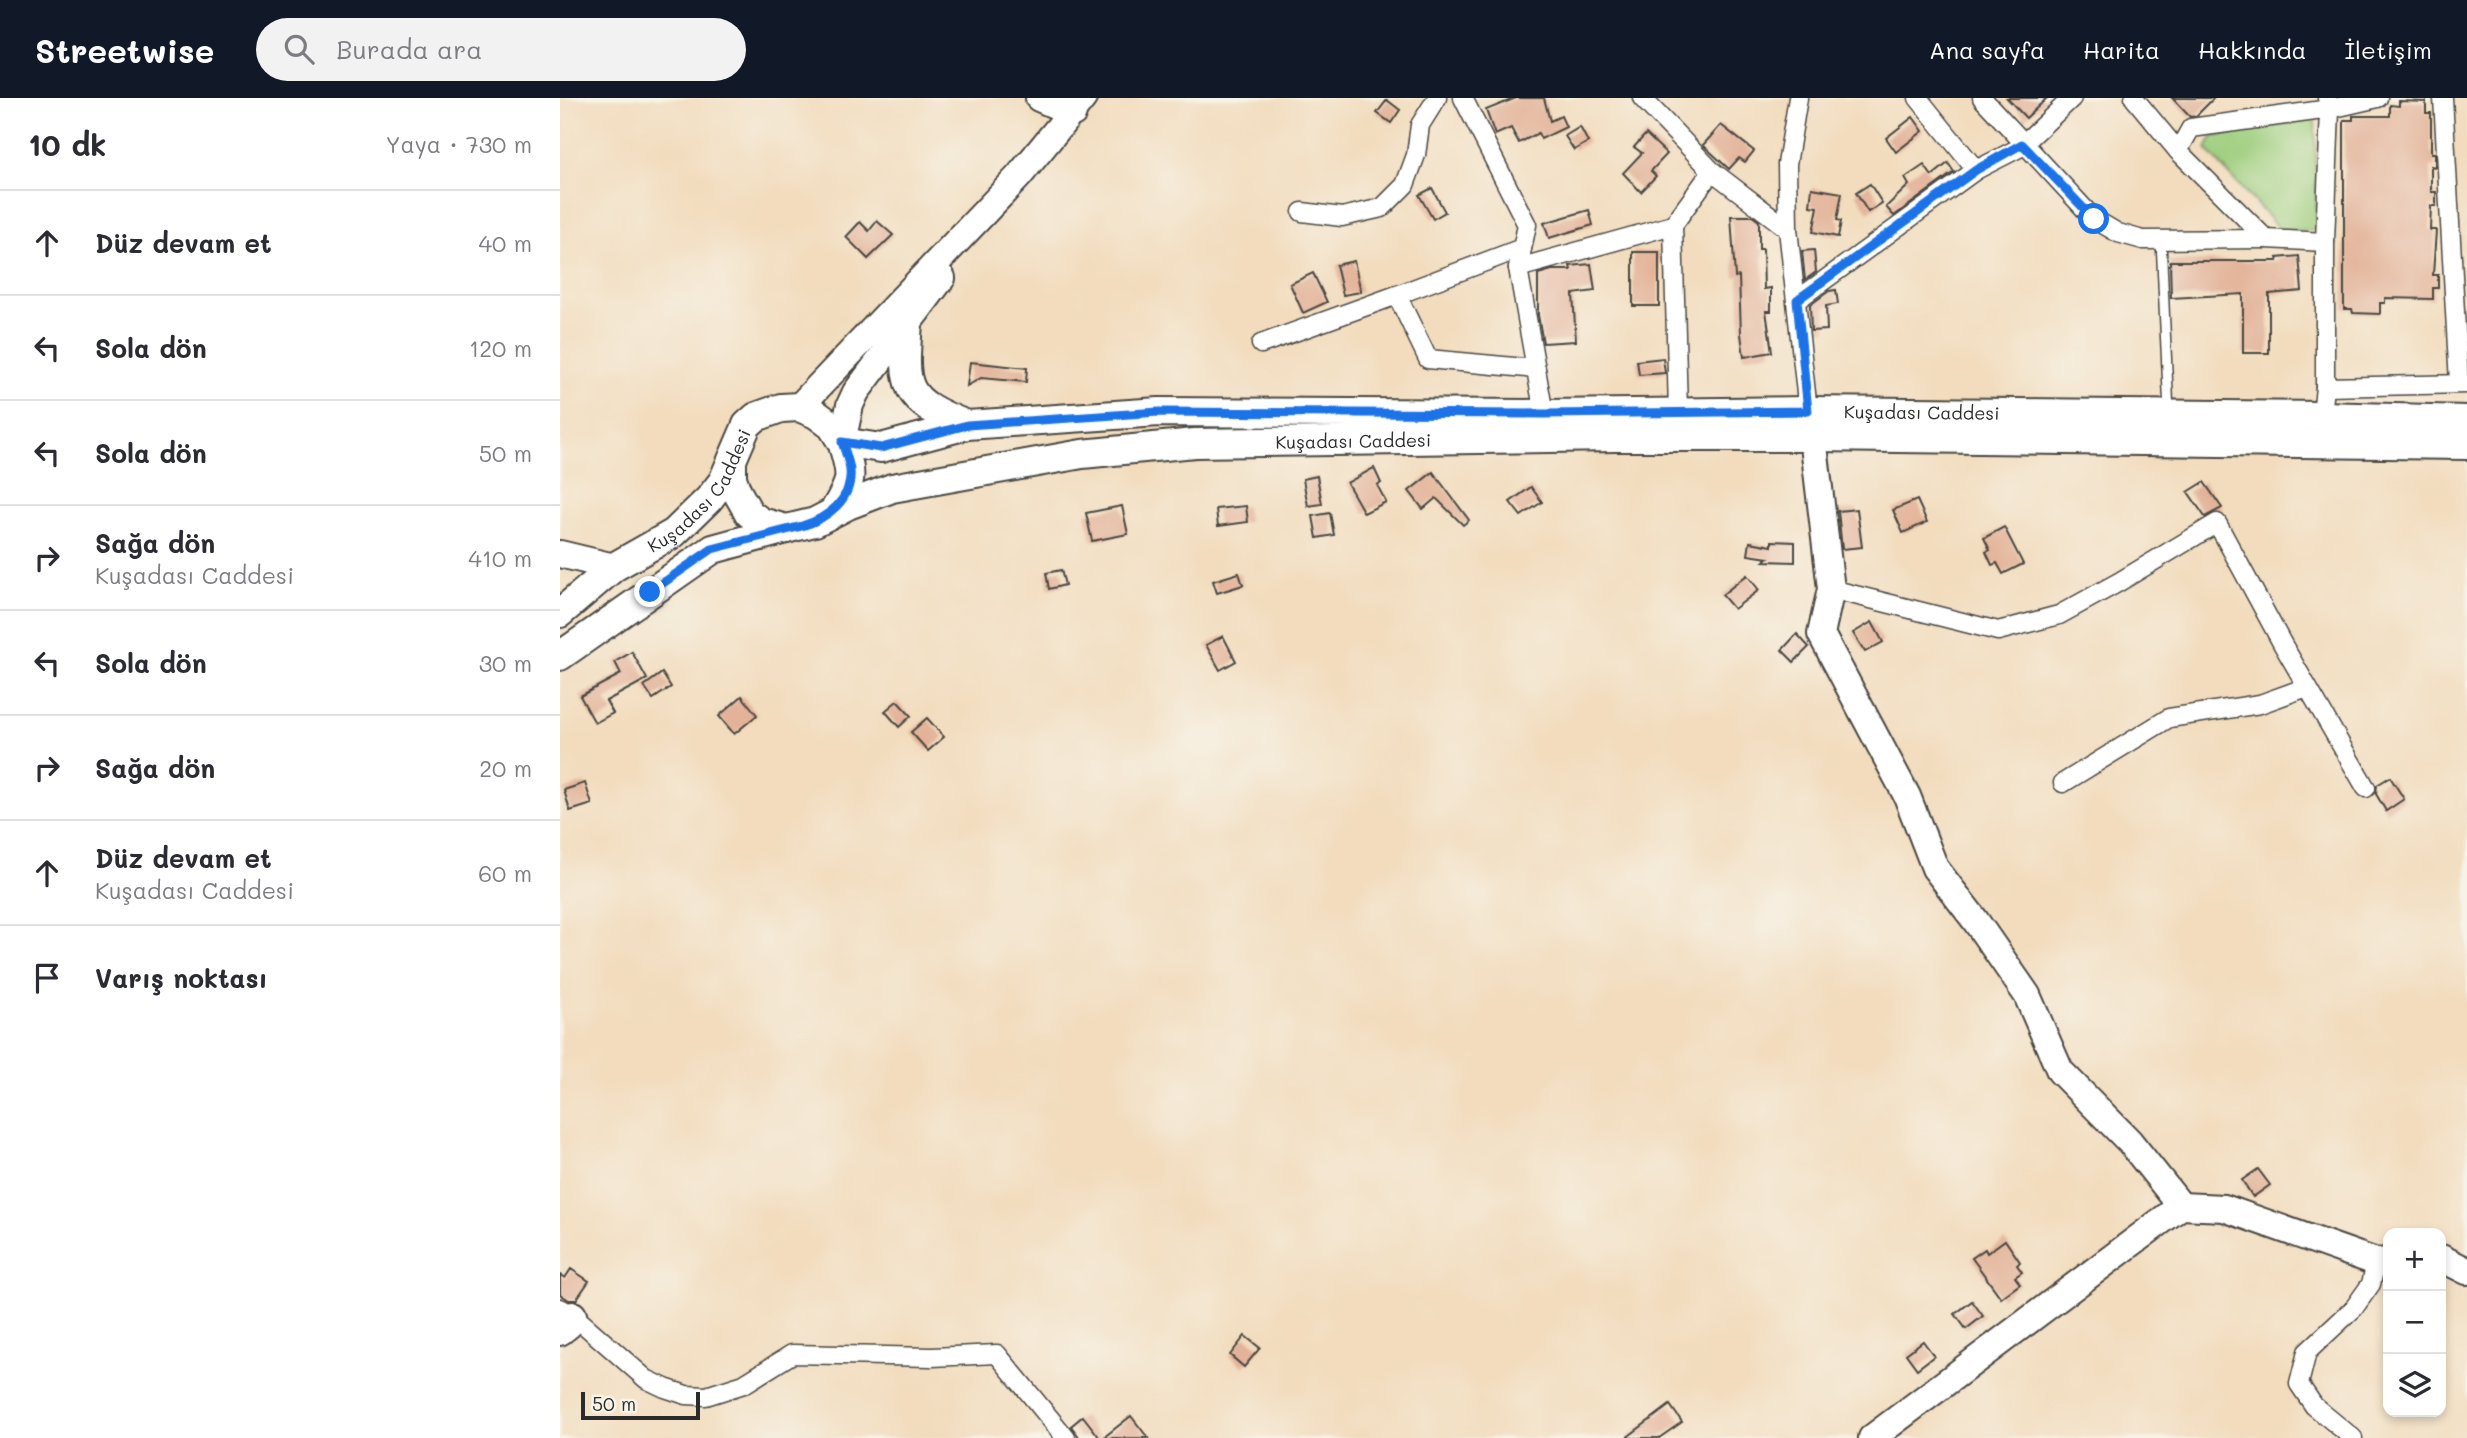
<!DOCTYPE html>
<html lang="tr">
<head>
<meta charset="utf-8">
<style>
	body { margin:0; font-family:Mali,sans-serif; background:#f2f2f3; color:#2b2b33 }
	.controls { position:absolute; right:21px; bottom:21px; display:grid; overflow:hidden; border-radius:14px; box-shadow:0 4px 10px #0003 }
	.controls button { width:63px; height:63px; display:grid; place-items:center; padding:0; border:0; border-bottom:2px solid #e1e1e2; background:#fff; color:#2b2b33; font:35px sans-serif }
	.scale { position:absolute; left:21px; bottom:18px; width:119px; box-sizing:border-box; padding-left:7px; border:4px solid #2b2b2b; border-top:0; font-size:19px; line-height:24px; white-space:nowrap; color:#2b2b2b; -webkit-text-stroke:5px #f7f3e8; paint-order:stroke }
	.stop { position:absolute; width:21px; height:21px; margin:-16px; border:5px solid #1a73e8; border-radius:50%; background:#fff }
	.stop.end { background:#1a73e8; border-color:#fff; box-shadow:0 2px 7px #0008 }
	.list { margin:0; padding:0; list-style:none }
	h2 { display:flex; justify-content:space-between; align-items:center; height:91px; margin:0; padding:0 28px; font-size:30px }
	h2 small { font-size:23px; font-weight:400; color:#7c7c81 }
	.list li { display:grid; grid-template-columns:46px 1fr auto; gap:21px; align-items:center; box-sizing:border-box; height:105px; padding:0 28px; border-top:2px solid #e1e1e2 }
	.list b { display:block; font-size:26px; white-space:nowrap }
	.list p { margin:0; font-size:23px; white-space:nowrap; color:#7c7c81 }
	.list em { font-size:23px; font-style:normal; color:#7c7c81 }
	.icon { flex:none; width:38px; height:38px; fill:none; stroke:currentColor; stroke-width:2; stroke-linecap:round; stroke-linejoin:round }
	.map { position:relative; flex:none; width:1907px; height:1340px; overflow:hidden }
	header { display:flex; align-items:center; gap:42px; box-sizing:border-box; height:98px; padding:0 35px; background:#111827; color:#fff }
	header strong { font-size:33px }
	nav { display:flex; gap:38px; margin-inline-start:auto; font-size:24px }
	.search { width:490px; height:63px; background:#f2f2f3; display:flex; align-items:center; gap:18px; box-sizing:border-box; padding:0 24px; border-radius:38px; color:#7c7c81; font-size:26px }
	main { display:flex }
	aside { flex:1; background:#fff }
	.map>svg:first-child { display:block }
	.green { fill:#9ccd7c; stroke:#647c54; stroke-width:2 }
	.building { fill:#e3b298 }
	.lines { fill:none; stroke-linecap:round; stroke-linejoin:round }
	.lane-casing { stroke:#494641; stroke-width:12 }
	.street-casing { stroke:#494641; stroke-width:21 }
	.secondary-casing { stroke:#494641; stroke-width:30 }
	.primary-casing { stroke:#494641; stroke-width:32 }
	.lane { stroke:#fff; stroke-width:9 }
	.street { stroke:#fff; stroke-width:18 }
	.secondary { stroke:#fff; stroke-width:26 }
	.primary { stroke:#fff; stroke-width:28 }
	.route { stroke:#1a73e8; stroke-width:9 }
	.labels { text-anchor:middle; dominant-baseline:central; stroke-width:7; stroke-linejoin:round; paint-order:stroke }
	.street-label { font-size:18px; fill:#2b2b2b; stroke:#f7f3e8 }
</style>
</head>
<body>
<header>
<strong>Streetwise</strong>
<div class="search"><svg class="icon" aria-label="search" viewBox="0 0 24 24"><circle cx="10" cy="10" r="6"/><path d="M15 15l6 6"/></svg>Burada ara</div>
<nav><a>Ana sayfa</a><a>Harita</a><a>Hakkında</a><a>İletişim</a></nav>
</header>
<main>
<aside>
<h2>10 dk<small>Yaya · 730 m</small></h2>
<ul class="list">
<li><svg class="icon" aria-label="ahead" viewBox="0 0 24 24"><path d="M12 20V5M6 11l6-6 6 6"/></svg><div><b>Düz devam et</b></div><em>40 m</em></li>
<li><svg class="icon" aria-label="left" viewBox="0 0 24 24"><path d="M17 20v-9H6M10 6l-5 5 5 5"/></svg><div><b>Sola dön</b></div><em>120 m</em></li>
<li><svg class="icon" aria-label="left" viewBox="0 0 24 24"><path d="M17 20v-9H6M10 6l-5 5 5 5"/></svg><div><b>Sola dön</b></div><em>50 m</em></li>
<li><svg class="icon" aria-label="right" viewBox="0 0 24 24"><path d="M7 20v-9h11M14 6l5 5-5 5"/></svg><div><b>Sağa dön</b><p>Kuşadası Caddesi</p></div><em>410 m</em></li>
<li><svg class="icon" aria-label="left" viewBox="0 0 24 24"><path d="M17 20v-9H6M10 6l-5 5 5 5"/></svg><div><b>Sola dön</b></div><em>30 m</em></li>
<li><svg class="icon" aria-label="right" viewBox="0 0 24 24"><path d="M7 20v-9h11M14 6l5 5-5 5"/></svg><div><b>Sağa dön</b></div><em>20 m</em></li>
<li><svg class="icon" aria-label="ahead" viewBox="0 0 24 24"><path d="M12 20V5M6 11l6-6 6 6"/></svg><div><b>Düz devam et</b><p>Kuşadası Caddesi</p></div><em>60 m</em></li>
<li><svg class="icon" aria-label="arrive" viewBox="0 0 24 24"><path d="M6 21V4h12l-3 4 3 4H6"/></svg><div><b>Varış noktası</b></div></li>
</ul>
</aside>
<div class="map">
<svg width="1907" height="1340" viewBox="0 0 1907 1340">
	<rect width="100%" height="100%" fill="#f7f3e8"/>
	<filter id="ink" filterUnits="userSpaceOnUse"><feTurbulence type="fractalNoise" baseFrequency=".0143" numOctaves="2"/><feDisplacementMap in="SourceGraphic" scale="14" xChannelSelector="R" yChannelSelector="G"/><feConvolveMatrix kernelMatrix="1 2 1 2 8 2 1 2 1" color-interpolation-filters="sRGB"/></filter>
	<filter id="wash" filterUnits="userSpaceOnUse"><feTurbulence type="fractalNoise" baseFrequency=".00686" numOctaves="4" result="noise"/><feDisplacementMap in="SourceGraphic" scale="28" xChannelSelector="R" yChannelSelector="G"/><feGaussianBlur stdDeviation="1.57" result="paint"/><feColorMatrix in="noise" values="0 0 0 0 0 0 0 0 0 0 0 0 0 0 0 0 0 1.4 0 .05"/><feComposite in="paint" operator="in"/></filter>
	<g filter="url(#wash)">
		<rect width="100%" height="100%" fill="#f2dcbd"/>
		<path class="green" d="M1755 20 1756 132 1721 133 1646 51 1652 39Z"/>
		<g id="blocks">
			<g class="building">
				<path d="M956 0H984L990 23 1001 18 1006 29 981 41 978 35 959 45 951 30 935 37 926 12Z"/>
				<path d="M1447 0H1487L1466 20Z"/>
				<path d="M1612 0H1654L1636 18 1630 19Z"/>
				<path d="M827 2 840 12 831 25 817 15Z"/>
				<path d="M1839 3 1866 4V15H1871V55H1875V69L1871 68V94H1876V108H1871L1870 132H1876L1873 177H1878V190H1873V201L1825 200V205H1820V216L1793 215 1792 211H1784V22H1793V18H1830V7L1839 8Z"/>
				<path d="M1353 19 1363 33 1336 54 1326 40Z"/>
				<path d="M1161 27 1194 53 1185 64 1179 60 1169 71 1143 47Z"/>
				<path d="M1020 29 1028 44 1014 52 1005 38Z"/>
				<path d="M1086 36 1107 56 1091 73 1096 78 1081 94 1063 75 1082 55 1074 49Z"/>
				<path d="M1388 65 1394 74 1334 118 1326 109 1349 87 1345 80 1364 67 1372 78Z"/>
				<path d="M1310 86 1322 105 1308 114 1296 95Z"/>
				<path d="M872 90 885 114 873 121 859 97Z"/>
				<path d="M1252 90 1282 95 1277 122 1281 123 1278 139 1253 134 1258 109 1250 108Z"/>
				<path d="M1029 112 1033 127 989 140 984 125Z"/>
				<path d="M1171 118H1192L1199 123V151H1203L1204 191 1211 190V213H1206L1212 254 1184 259 1181 236 1179 178 1175 179Z"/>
				<path d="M317 123 333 137 308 161 286 139 300 124 309 133Z"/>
				<path d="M1254 152 1256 174 1245 182 1242 153Z"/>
				<rect x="1073" y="154" width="26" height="54"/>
				<path d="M1739 158 1742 193 1709 196V255H1683V196L1611 200 1610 163H1718L1717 160Z"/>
				<path d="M794 163 801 194 783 197 776 167Z"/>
				<path d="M1031 166 1035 193 1013 196 1016 243 983 245 978 217V176L992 172H1011L1010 168Z"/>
				<path d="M753 175 767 204 743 215 730 186Z"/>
				<path d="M1276 192 1278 206 1266 208 1267 232 1251 233 1250 207 1269 193Z"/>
				<path d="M1103 260 1105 275 1079 277 1077 263Z"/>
				<path d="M410 264 467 270 466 284 421 280 407 288Z"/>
				<path d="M814 370 821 385 817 387 826 404 804 415 787 385Z"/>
				<path d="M873 374 909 422 903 427 876 400 863 411 849 393Z"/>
				<path d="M757 378 762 406 748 408 743 381Z"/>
				<path d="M1644 384 1662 410 1645 419 1628 394Z"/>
				<path d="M971 389 982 404 961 418 950 404Z"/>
				<path d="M1357 402 1367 424 1343 435 1333 412Z"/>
				<path d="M562 408 568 436 532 443 526 415Z"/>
				<path d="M686 408 688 424 658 428 656 411Z"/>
				<path d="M1297 411 1302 449 1282 451 1278 413Z"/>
				<path d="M770 415 774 437 757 440 753 418Z"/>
				<path d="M1444 429 1463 466 1443 476 1437 465 1432 467 1426 454 1430 452 1424 440Z"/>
				<path d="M1212 443 1235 444V464L1204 463 1208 460 1188 457 1190 444 1212 448Z"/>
				<path d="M501 472 505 487 489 491 486 475Z"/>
				<path d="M679 475 683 487 657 495 653 483Z"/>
				<path d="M1187 477 1199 492 1174 511 1162 497Z"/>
				<path d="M1312 524 1323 544 1305 554 1293 535Z"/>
				<path d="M1237 536 1249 549 1234 564 1222 552Z"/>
				<path d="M663 538 676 563 660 572 646 547Z"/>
				<path d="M72 554 87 581 46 603 53 615 35 625 20 598 61 576 55 564Z"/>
				<path d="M102 575 111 589 93 601 84 588Z"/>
				<path d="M182 598 197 617 174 636 159 618Z"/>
				<path d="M337 603 351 618 339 629 325 613Z"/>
				<path d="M367 620 384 639 368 653 351 634Z"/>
				<path d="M1830 679 1844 701 1826 713 1816 696 1817 687Z"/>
				<path d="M25 685 32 706 10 713 4 692Z"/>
				<path d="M1698 1071 1710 1087 1693 1099 1682 1082Z"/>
				<path d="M1445 1142 1460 1164 1457 1167 1462 1174 1455 1179 1460 1186 1441 1200 1412 1160 1425 1151 1427 1155Z"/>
				<path d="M11 1171 29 1183 16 1202H9L0 1196V1177L5 1180Z"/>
				<path d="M1412 1203 1423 1218 1406 1231 1395 1216Z"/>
				<path d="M685 1238 700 1250 684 1269 670 1257Z"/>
				<path d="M1363 1243 1374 1258 1357 1271 1346 1256Z"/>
				<path d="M1110 1307 1122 1324 1099 1340H1066Z"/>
				<path d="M523 1318 540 1340H520L511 1328Z"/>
				<path d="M571 1318 588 1340H543Z"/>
			</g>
		</g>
	</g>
	<g filter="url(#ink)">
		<use href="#blocks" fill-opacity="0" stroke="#494641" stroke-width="2"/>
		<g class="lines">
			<g class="lane-casing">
				<path id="lane" d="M1601 142 1609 315"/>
			</g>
			<g class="street-casing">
				<g id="street">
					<path d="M903 0 967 127 958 170 984 316"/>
					<path d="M1082 0 1152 73"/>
					<path d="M1238 0 1227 66 1228 131 1248 313"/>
					<path d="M1358 0 1416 72"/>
					<path d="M1422 0 1534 121 1558 135 1583 142 1706 141"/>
					<path d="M1574 0 1618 53 1706 141 1765 144"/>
					<path d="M1883 0 1899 285"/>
					<path d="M1618 53 1631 30 1770 11 1818 0"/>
					<path d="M742 114 782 119 822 110 845 87 856 57 860 27 877 0"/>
					<path d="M1113 127 1118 313"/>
					<path d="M958 170 1113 127 1152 73 1228 131"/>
					<path d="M837 197 962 150"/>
					<path d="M1237 202 1416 72 1459 50 1512 0"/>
					<path d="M701 246 837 197 868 261 976 271"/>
					<path d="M1765 289 1907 286"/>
					<path d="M1762 318 1765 289V144L1770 11 1767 0"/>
					<path d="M1271 491 1438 533 1499 517 1559 484 1657 425 1723 547 1806 690"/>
					<path d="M1503 685 1609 620 1700 606 1747 589"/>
					<path d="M0 1210 13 1217 86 1281 105 1290 126 1297 146 1298 184 1286 232 1256 372 1259 437 1256 506 1340"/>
					<path d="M1793 1340 1754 1308 1739 1286 1747 1254 1794 1210 1811 1186 1816 1164"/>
				</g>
			</g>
			<g class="secondary-casing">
				<g id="secondary">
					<path d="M479 0 513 15"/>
					<path d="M239 309 459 78 523 0"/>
					<path d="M1253 339 1271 491 1261 536 1347 698 1375 770 1415 822 1467 897 1500 973 1570 1044 1621 1108"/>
					<path d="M282 344 290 307 296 294 382 180"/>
					<path d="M0 456 54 469"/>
					<path d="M1881 1160 1907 1173"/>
					<path d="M0 1234 9 1227 13 1217"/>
					<path d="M1312 1340 1621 1108 1664 1110 1816 1164 1828 1163"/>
				</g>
			</g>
			<g class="primary-casing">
				<g id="primary">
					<path d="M348 225C343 290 342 302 407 327"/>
					<path id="s1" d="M172 365V380L177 394 189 415 201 424 226 431 255 424 288 407 332 390 522 356 635 345 1056 339H1253L1907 347"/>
					<path d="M274 413C293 382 293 379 282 344"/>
					<path id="s2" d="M0 515 54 469 114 435 149 401 163 383 187 327 196 319 221 310 239 309 256 316 272 328 282 344 321 350 407 327 599 314 984 316 1248 313 1762 318 1907 322"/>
					<path d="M0 558 153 451 226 431"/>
				</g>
			</g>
			<use href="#lane" class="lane"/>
			<use href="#street" class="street"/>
			<use href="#secondary" class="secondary"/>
			<use href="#primary" class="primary"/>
		</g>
	</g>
	<g class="lines" filter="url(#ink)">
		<path class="route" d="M90 494 152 451 242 428C266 421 293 402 290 372 289 363 285 353 282 344L321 350 407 327 599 314 984 316 1248 313 1237 202 1416 72 1462 46 1534 121"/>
	</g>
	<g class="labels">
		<g class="street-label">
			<text stroke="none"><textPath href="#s2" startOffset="1470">Kuşadası Caddesi</textPath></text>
			<text stroke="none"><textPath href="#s1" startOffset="674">Kuşadası Caddesi</textPath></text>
			<text stroke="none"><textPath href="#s2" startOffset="189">Kuşadası Caddesi</textPath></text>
		</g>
	</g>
</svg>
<div class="controls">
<button>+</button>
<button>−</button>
<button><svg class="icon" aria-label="layers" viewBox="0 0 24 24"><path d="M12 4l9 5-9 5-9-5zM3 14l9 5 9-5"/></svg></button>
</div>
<div class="scale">50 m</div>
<div class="stop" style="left:1534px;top:121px"></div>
<div class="stop end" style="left:90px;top:494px"></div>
</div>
</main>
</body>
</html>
